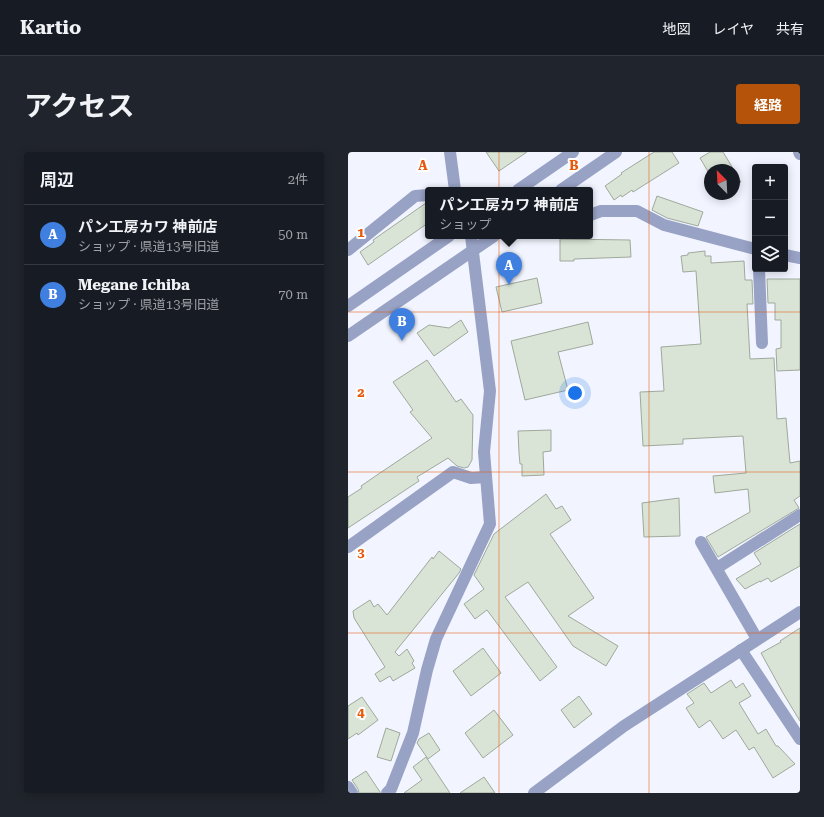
<!DOCTYPE html>
<html lang="ja">
<head>
<meta charset="utf-8">
<style>
	body { margin:0; font-family:"Roboto Serif","Noto Sans JP",serif; background:#20242c; color:#f1f3f6 }
	.controls { position:absolute; right:12px; top:12px; display:grid; overflow:hidden; border-radius:4px; box-shadow:0 2px 10px #0003 }
	.controls button { width:36px; height:36px; display:grid; place-items:center; padding:0; border:0; border-bottom:1px solid #363941; background:#171b24; color:#f1f3f6; font:20px sans-serif }
	.compass { position:absolute; left:356px; top:12px; width:36px; height:36px; border-radius:50%; background:#171b24; box-shadow:0 2px 10px #0003; rotate:336deg }
	.you { position:absolute; left:227px; top:241px; width:14px; height:14px; margin:-10px; border:3px solid #fff; border-radius:50%; background:#1a73e8; box-shadow:0 0 0 6px #1a73e833 }
	.badge { display:grid; place-items:center; width:26px; height:26px; border-radius:50%; background:#b45309; color:#fff; font-size:13px; font-weight:700 }
	.pin { position:absolute; translate:-50% -33px; filter:drop-shadow(0 1px 2px #0008) }
	.pin::after { content:''; position:absolute; top:21px; width:14px; height:12px; background:inherit; clip-path:polygon(0 0,100% 0,50% 100%) }
	.popup { position:absolute; left:77px; top:35px; width:168px; height:52px; box-sizing:border-box; display:grid; place-content:center; border-radius:4px; background:#171b24; filter:drop-shadow(0 1px 3px #0005); font-size:13px; white-space:nowrap; color:#9ea1a6 }
	.popup b { font-size:15px; color:#f1f3f6 }
	.popup::after { content:''; position:absolute; left:50%; top:100%; margin-left:-8px; border:8px solid transparent; border-top-color:#171b24 }
	.list { margin:0; padding:0; list-style:none }
	h2 { display:flex; justify-content:space-between; align-items:center; height:52px; margin:0; padding:0 16px; font-size:17px }
	h2 small { font-size:13px; font-weight:400; color:#9ea1a6 }
	.list li { display:grid; grid-template-columns:26px 1fr auto; gap:12px; align-items:center; box-sizing:border-box; height:60px; padding:0 16px; border-top:1px solid #363941 }
	.list b { display:block; font-size:15px; white-space:nowrap }
	.list p { margin:0; font-size:13px; white-space:nowrap; color:#9ea1a6 }
	.list em { font-size:13px; font-style:normal; color:#9ea1a6 }
	.icon { flex:none; width:22px; height:22px; fill:none; stroke:currentColor; stroke-width:2; stroke-linecap:round; stroke-linejoin:round }
	.map { position:relative; flex:none; width:452px; height:641px; overflow:hidden; border-radius:4px }
	header { display:flex; align-items:center; gap:24px; box-sizing:border-box; height:56px; padding:0 20px; background:#171b24; border-bottom:1px solid #363941 }
	header strong { font-size:19px }
	nav { display:flex; gap:22px; margin-inline-start:auto; font-size:14px }
	.intro { display:flex; align-items:center; justify-content:space-between; box-sizing:border-box; height:96px; padding:0 24px }
	h1 { margin:0; font-size:28px }
	.button { padding:10px 18px; border-radius:4px; background:#b45309; color:#fff; font-size:14px; font-weight:700 }
	main { display:flex; gap:24px; padding:0 24px }
	aside { flex:1; background:#171b24; border-radius:4px; box-shadow:0 2px 10px #0003 }
	.map>svg:first-child { display:block }
	.building { fill:#d9e4d6; stroke:#9ea99b }
	.lines { fill:none; stroke-linecap:round; stroke-linejoin:round }
	.minor { stroke:#98a2c5; stroke-width:12 }
	.grid { fill:none; stroke:#e8590c; stroke-width:1; stroke-opacity:0.55 }
	.grid-label { font-size:13px; text-anchor:middle; font-weight:bold; fill:#e8590c; stroke:#fff; stroke-width:4; stroke-linejoin:round; paint-order:stroke }
</style>
</head>
<body>
<header>
<strong>Kartio</strong>
<nav><a>地図</a><a>レイヤ</a><a>共有</a></nav>
</header>
<div class="intro"><h1>アクセス</h1><a class="button">経路</a></div>
<main>
<aside>
<h2>周辺<small>2件</small></h2>
<ul class="list">
<li><span class="badge" style="background:#3f7fe0">A</span><div><b>パン工房カワ 神前店</b><p>ショップ · 県道13号旧道</p></div><em>50 m</em></li>
<li><span class="badge" style="background:#3f7fe0">B</span><div><b>Megane Ichiba</b><p>ショップ · 県道13号旧道</p></div><em>70 m</em></li>
</ul>
</aside>
<div class="map">
<svg width="452" height="641" viewBox="0 0 452 641">
	<rect width="100%" height="100%" fill="#f2f5ff"/>
	<g class="building">
		<path d="M138 0H179L151 19Z"/>
		<path d="M306 0H324L331 11 285 40 284 38 274 45 273 43 266 48 257 34 274 22 273 21Z"/>
		<path d="M362 0H375L386 18H362V23L352 6Z"/>
		<path d="M386 19 393 30 386 35Z"/>
		<path d="M309 44 355 60 350 74 319 66 304 58Z"/>
		<path d="M78 51H80V71L20 113 12 100 26 90 25 88Z"/>
		<path d="M212 87 282 88 283 105 226 107V109H212Z"/>
		<path d="M357 99V104H363V111L396 109 397 128H404L405 152H399L402 207 426 206 429 267 438 266 442 311 452 309V344L446 348 451 356 370 405 358 385 402 360 400 337 367 341 365 324 398 321 395 284 335 287V292L295 294 292 240 316 239 313 195 353 192 348 119 335 120 333 104 340 103V101Z"/>
		<path d="M189 126 194 151 154 160 148 135Z"/>
		<path d="M419 127H452V218L429 219 428 197 433 196V168H427V151H420Z"/>
		<path d="M113 168 120 180 86 204 69 181 81 173 101 176Z"/>
		<path d="M240 170 245 192 210 200 220 238 177 248 163 189Z"/>
		<path d="M79 208 108 250 113 247 125 263 124 308 120 315 116 316 109 314 100 306 69 325 71 329 0 376V345L14 336 13 334 29 323 84 286 62 260 65 258 45 230Z"/>
		<path d="M203 278V299L195 300 196 323 174 324V312H172L171 301 170 279Z"/>
		<path d="M198 342 208 357 214 354 223 368 202 382 246 446 220 464 270 494 258 514 225 494 180 430 157 445 209 515 192 529 139 458 127 467 116 452 136 437 126 423 146 382Z"/>
		<path d="M331 346 332 384 296 385 294 351Z"/>
		<path d="M452 372V414L423 430 420 426 412 430V429L397 437 388 427 413 412 406 401Z"/>
		<path d="M91 399 113 417 111 421 47 500 51 504 59 497 66 509 64 511 67 516 45 529 42 524 32 530 27 522 37 515 6 466 5 459 22 448 26 455 30 452 39 463 84 405 85 407Z"/>
		<path d="M452 476V569L435 541 413 501 433 490 432 489Z"/>
		<path d="M135 496 153 521 123 544 105 519Z"/>
		<path d="M383 528 388 536 395 531 403 544 391 551 410 582 418 577 428 594H430L447 612 425 626 406 595 401 598 388 578 375 587 362 568 351 576 338 556 346 551 339 542 356 531 363 541Z"/>
		<path d="M231 544 244 562 226 576 213 558Z"/>
		<path d="M14 545 30 568 10 583 9 581 0 587V554Z"/>
		<path d="M146 558 165 583 135 606 117 581Z"/>
		<path d="M38 576 52 581 43 609 29 605Z"/>
		<path d="M81 581 92 598 80 607 69 591 71 587Z"/>
		<path d="M78 605 102 641H56L74 628 65 615Z"/>
		<path d="M18 619 32 640V641H11L10 637 4 628Z"/>
		<path d="M136 625 147 641H112Z"/>
	</g>
	<g class="lines">
		<g class="minor">
			<path d="M102 0 107 38"/>
			<path d="M451 0 452 2"/>
			<path d="M170 38 225 0"/>
			<path d="M213 38 268 0"/>
			<path d="M242 63 253 59H289L316 73 407 97"/>
			<path d="M0 98 67 44 80 43"/>
			<path d="M437 103 452 106"/>
			<path d="M411 117 414 191"/>
			<path d="M0 154 101 84"/>
			<path d="M0 184 146 84"/>
			<path d="M353 390 409 487"/>
			<path d="M0 395 105 320 123 326 138 325"/>
			<path d="M369 416 452 363"/>
			<path d="M393 498 452 587"/>
			<path d="M0 635 4 641"/>
			<path d="M39 641 43 637 65 581 79 518 88 487 142 372 136 300 142 239 123 84"/>
			<path d="M186 641 276 574 452 460"/>
		</g>
	</g>
	<path class="grid" d="M151 0V641M301 0V641M0 160H452M0 320H452M0 481H452"/>
	<g class="grid-label">
		<text x="75" y="18">A</text>
		<text x="226" y="18">B</text>
		<text x="13" y="85">1</text>
		<text x="13" y="245">2</text>
		<text x="13" y="405">3</text>
		<text x="13" y="565">4</text>
	</g>
</svg>
<div class="controls">
<button>+</button>
<button>−</button>
<button><svg class="icon" aria-label="layers" viewBox="0 0 24 24"><path d="M12 4l9 5-9 5-9-5zM3 14l9 5 9-5"/></svg></button>
</div>
<svg class="compass" viewBox="-18 -18 36 36"><path d="M0-13l5 13h-10z" fill="#e53935"/><path d="M0 13l5-13h-10z" fill="#9ea1a6"/></svg>
<div class="you"></div>
<div class="pin badge" style="left:161px;top:133px;background:#3f7fe0">A</div>
<div class="popup"><b>パン工房カワ 神前店</b>ショップ</div>
<div class="pin badge" style="left:54px;top:189px;background:#3f7fe0">B</div>
</div>
</main>
</body>
</html>
